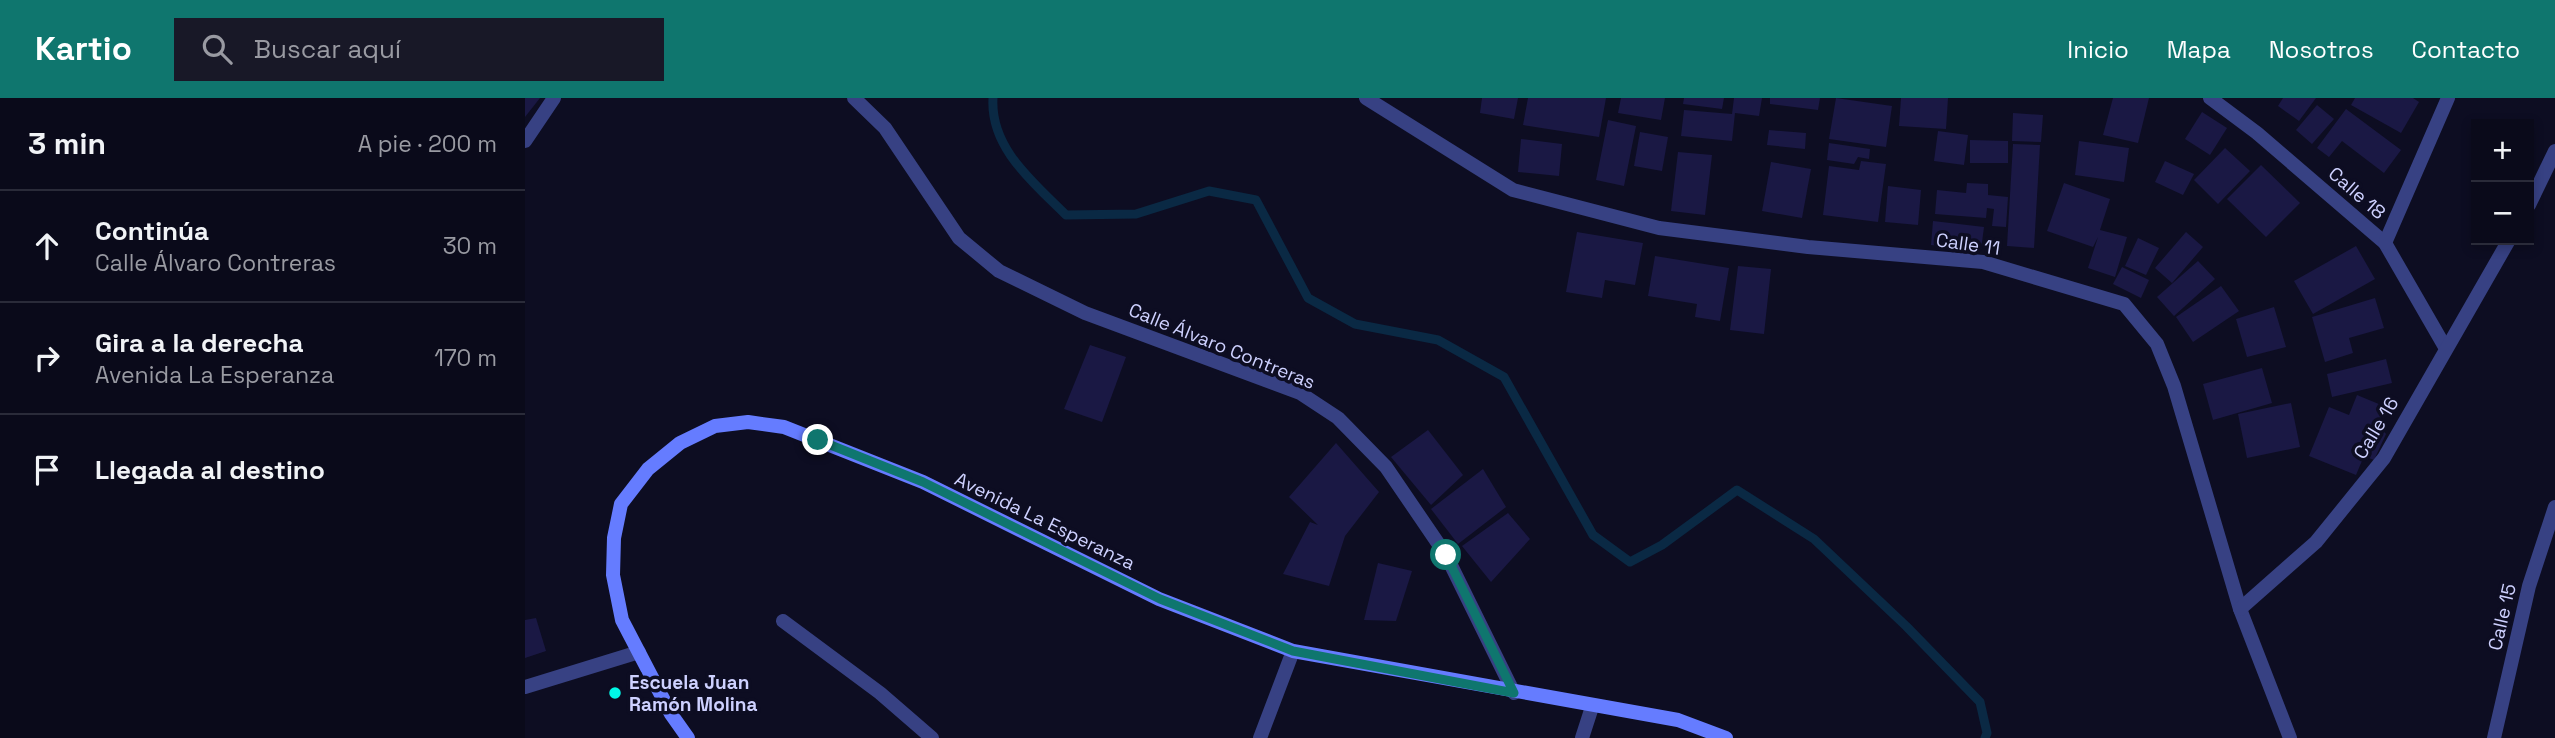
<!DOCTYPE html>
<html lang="es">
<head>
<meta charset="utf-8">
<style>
	body { margin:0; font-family:"Space Grotesk",sans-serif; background:#181827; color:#f1f3f6 }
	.controls { position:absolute; right:21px; top:21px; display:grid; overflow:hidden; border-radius:0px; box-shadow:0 4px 10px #0003 }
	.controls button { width:63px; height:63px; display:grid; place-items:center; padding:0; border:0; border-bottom:2px solid #2a2b39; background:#0a0a1a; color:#f1f3f6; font:35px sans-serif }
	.stop { position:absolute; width:21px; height:21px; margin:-16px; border:5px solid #0f766e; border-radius:50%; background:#fff }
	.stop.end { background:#0f766e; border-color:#fff; box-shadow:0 2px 7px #0008 }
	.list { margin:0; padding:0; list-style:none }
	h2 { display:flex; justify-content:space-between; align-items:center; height:91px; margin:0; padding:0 28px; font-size:30px }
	h2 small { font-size:23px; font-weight:400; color:#999aa2 }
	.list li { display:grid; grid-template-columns:46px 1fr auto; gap:21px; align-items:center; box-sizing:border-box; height:112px; padding:0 28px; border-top:2px solid #2a2b39 }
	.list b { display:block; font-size:26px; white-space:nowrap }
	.list p { margin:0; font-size:23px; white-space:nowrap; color:#999aa2 }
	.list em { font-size:23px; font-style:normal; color:#999aa2 }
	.icon { flex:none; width:38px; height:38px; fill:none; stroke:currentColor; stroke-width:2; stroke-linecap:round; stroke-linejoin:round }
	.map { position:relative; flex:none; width:2030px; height:640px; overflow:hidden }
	header { display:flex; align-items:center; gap:42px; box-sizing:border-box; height:98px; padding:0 35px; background:#0f766e; color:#fff }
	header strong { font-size:33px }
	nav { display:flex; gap:38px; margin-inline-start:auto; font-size:24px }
	.search { width:490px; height:63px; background:#181827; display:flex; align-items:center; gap:18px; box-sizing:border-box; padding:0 24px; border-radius:0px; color:#999aa2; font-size:26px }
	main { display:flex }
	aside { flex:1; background:#0a0a1a }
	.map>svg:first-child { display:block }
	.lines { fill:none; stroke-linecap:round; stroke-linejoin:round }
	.stream { stroke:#0a2944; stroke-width:9 }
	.building { fill:#1a1844 }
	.street { stroke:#374183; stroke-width:14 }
	.secondary { stroke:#657cff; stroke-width:14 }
	.route { stroke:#0f766e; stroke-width:9 }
	.poi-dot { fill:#00f9e8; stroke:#0d0d22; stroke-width:2.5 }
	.labels { text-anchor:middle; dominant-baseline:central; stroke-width:7; stroke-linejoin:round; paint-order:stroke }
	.street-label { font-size:19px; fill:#ced1ff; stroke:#0d0d22 }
	.poi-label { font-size:19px; font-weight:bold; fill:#ced1ff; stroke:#0d0d22; text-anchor:start }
</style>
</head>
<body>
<header>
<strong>Kartio</strong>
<div class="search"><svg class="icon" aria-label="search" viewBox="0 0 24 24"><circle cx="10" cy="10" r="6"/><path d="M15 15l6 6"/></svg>Buscar aquí</div>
<nav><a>Inicio</a><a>Mapa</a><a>Nosotros</a><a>Contacto</a></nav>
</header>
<main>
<aside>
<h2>3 min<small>A pie · 200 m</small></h2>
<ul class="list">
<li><svg class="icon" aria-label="ahead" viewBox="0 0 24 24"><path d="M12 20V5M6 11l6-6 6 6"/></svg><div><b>Continúa</b><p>Calle Álvaro Contreras</p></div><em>30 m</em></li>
<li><svg class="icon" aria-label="right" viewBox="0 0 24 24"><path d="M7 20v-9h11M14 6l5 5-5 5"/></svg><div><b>Gira a la derecha</b><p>Avenida La Esperanza</p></div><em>170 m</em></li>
<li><svg class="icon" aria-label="arrive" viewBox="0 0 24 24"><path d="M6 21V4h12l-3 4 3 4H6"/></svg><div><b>Llegada al destino</b></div></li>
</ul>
</aside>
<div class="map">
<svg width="2030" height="640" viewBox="0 0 2030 640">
	<rect width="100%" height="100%" fill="#0d0d22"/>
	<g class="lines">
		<path class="stream" d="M468 0C465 50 508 84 541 117L611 116 684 93 731 102 783 200 830 226 913 242 979 279 1068 437 1105 464 1137 447 1212 392 1289 441 1381 528 1455 604 1462 635 1460 640"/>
	</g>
	<g class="building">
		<path d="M0 0H15L0 19Z"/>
		<path d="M957 0H993L989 21 955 15Z"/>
		<path d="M1003 0H1081L1074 39 998 27Z"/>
		<path d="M1096 0H1140L1136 22 1093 15Z"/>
		<path d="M1159 0H1199L1197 11 1158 6Z"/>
		<path d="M1209 0H1237L1234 18 1210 15 1207 43 1156 38 1159 12 1207 16Z"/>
		<path d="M1245 0H1295L1293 12 1245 6Z"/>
		<path d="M1311 0 1367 8 1361 49 1304 41Z"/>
		<path d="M1376 0H1423L1421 31 1374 28Z"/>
		<path d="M1588 0H1624L1613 45 1578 37Z"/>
		<path d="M1758 0H1791L1774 23 1753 8Z"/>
		<path d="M1830 0H1888L1894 4 1876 35 1826 7Z"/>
		<path d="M1792 7 1809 21 1787 46 1771 32Z"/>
		<path d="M1821 11 1876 52 1859 75 1817 43 1804 59 1792 50Z"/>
		<path d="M1677 14 1702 30 1685 57 1660 41Z"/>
		<path d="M1488 15 1518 17 1516 44 1487 43Z"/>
		<path d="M1083 22 1111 28 1099 88 1071 82Z"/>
		<path d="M1244 32 1281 35 1280 51 1242 47Z"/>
		<path d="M1413 33 1443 37 1439 67 1409 63Z"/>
		<path d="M1115 34 1143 39 1137 73 1109 68Z"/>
		<path d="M996 41 1037 46 1034 78 993 74Z"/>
		<path d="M1445 42 1483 43V65H1445Z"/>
		<path d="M1554 43 1604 50 1599 84 1550 77Z"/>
		<path d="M1304 45 1345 51 1344 61 1333 59 1329 66 1302 62Z"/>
		<path d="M1488 46 1515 47 1509 150 1482 148Z"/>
		<path d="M1700 50 1725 73 1693 106 1669 82Z"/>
		<path d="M1153 54 1187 57 1180 117 1146 113Z"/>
		<path d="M1336 63 1361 66 1353 124 1298 117 1304 68 1334 72Z"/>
		<path d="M1640 63 1669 76 1658 97 1630 84Z"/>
		<path d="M1246 64 1286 71 1277 120 1237 113Z"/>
		<path d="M1736 67 1775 105 1741 139 1702 101Z"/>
		<path d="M1442 85 1463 86V97L1483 99 1481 129 1467 128 1469 111 1462 110 1461 120 1410 116 1412 92 1441 95Z"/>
		<path d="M1539 85 1585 101 1575 132 1602 139 1590 179 1563 170 1573 139 1568 149 1522 133Z"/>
		<path d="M1363 88 1396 92 1393 127 1360 124Z"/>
		<path d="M1408 123 1459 129 1456 152 1406 147Z"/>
		<path d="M1052 134 1118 145 1110 187 1080 182 1077 200 1041 194Z"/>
		<path d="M1661 134 1678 149 1647 185 1630 170Z"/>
		<path d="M1613 140 1634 150 1621 177 1600 168Z"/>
		<path d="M1831 148 1850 181 1788 216 1769 183Z"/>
		<path d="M1130 158 1204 170 1195 223 1170 219 1172 206 1123 198Z"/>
		<path d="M1673 163 1690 181 1649 218 1632 199Z"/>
		<path d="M1213 168 1246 171 1239 236 1205 232Z"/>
		<path d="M1597 169 1624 182 1616 200 1588 186Z"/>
		<path d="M1696 188 1714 213 1668 244 1651 219Z"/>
		<path d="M1850 200 1859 230 1824 240 1828 255 1800 264 1787 219Z"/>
		<path d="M1749 209 1761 249 1722 259 1711 221Z"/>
		<path d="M565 247 601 259 577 324 539 311Z"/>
		<path d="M1861 261 1867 285 1807 299 1802 276Z"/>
		<path d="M1737 270 1747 305 1688 322 1678 286Z"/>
		<path d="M1832 297 1861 309 1854 327 1861 336 1849 362 1839 358 1831 377 1784 358 1804 309 1824 317Z"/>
		<path d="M1766 305 1775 349 1722 360 1713 316Z"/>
		<path d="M903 332 938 377 906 407 866 359Z"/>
		<path d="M811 345 854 394 820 438 804 488 758 476 785 424 793 427 764 399Z"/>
		<path d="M958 371 981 409 933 446 906 411Z"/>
		<path d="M983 415 1005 441 966 484 937 448Z"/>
		<path d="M853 465 887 473 871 523 839 522Z"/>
		<path d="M11 520 21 553 0 560V522Z"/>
	</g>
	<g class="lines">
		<g class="street">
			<path d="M329 0 360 30 434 140 474 173 560 215 775 295 813 320 861 369 921 457 989 595"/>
			<path d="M841 0 988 92 1134 130 1283 149 1458 164 1599 206 1632 246 1649 288 1715 511 1765 640"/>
			<path d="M1685 0 1732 35 1860 145 1920 249"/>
			<path d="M0 43 29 0"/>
			<path d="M2004 107 2030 53"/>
			<path d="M1860 145 1923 0"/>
			<path d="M1715 511 1791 444 1859 360 1984 142"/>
			<path d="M258 523 355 595 407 640"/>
			<path d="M0 589 114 554"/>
			<path d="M735 640 768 553"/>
			<path d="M1057 640 1067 609"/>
			<path d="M1969 640 2004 488 2030 409"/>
		</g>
		<path class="secondary" d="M163 640 146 616 97 522 88 477 89 440 96 406 123 371 155 345 190 328 223 324 259 329 398 384 634 501 768 553 1153 622 1201 640"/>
	</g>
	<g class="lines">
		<path class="route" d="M293 342 398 384 635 501 768 553 989 595 921 457"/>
	</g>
	<circle class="poi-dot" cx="90" cy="595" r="7"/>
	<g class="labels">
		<g class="street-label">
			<text transform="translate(1832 95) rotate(41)">Calle 18</text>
			<text transform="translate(1443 146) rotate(8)">Calle 11</text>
			<text transform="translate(697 248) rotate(22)">Calle Álvaro Contreras</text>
			<text transform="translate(1851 330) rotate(-59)">Calle 16</text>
			<text transform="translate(520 423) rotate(26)">Avenida La Esperanza</text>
			<text transform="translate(1977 519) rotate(-77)">Calle 15</text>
		</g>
		<g class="poi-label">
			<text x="104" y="584">Escuela Juan<tspan x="104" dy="22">Ramón Molina</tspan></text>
		</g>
	</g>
</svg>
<div class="controls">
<button>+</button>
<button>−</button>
</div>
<div class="stop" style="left:921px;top:457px"></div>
<div class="stop end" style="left:293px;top:342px"></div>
</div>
</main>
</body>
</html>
